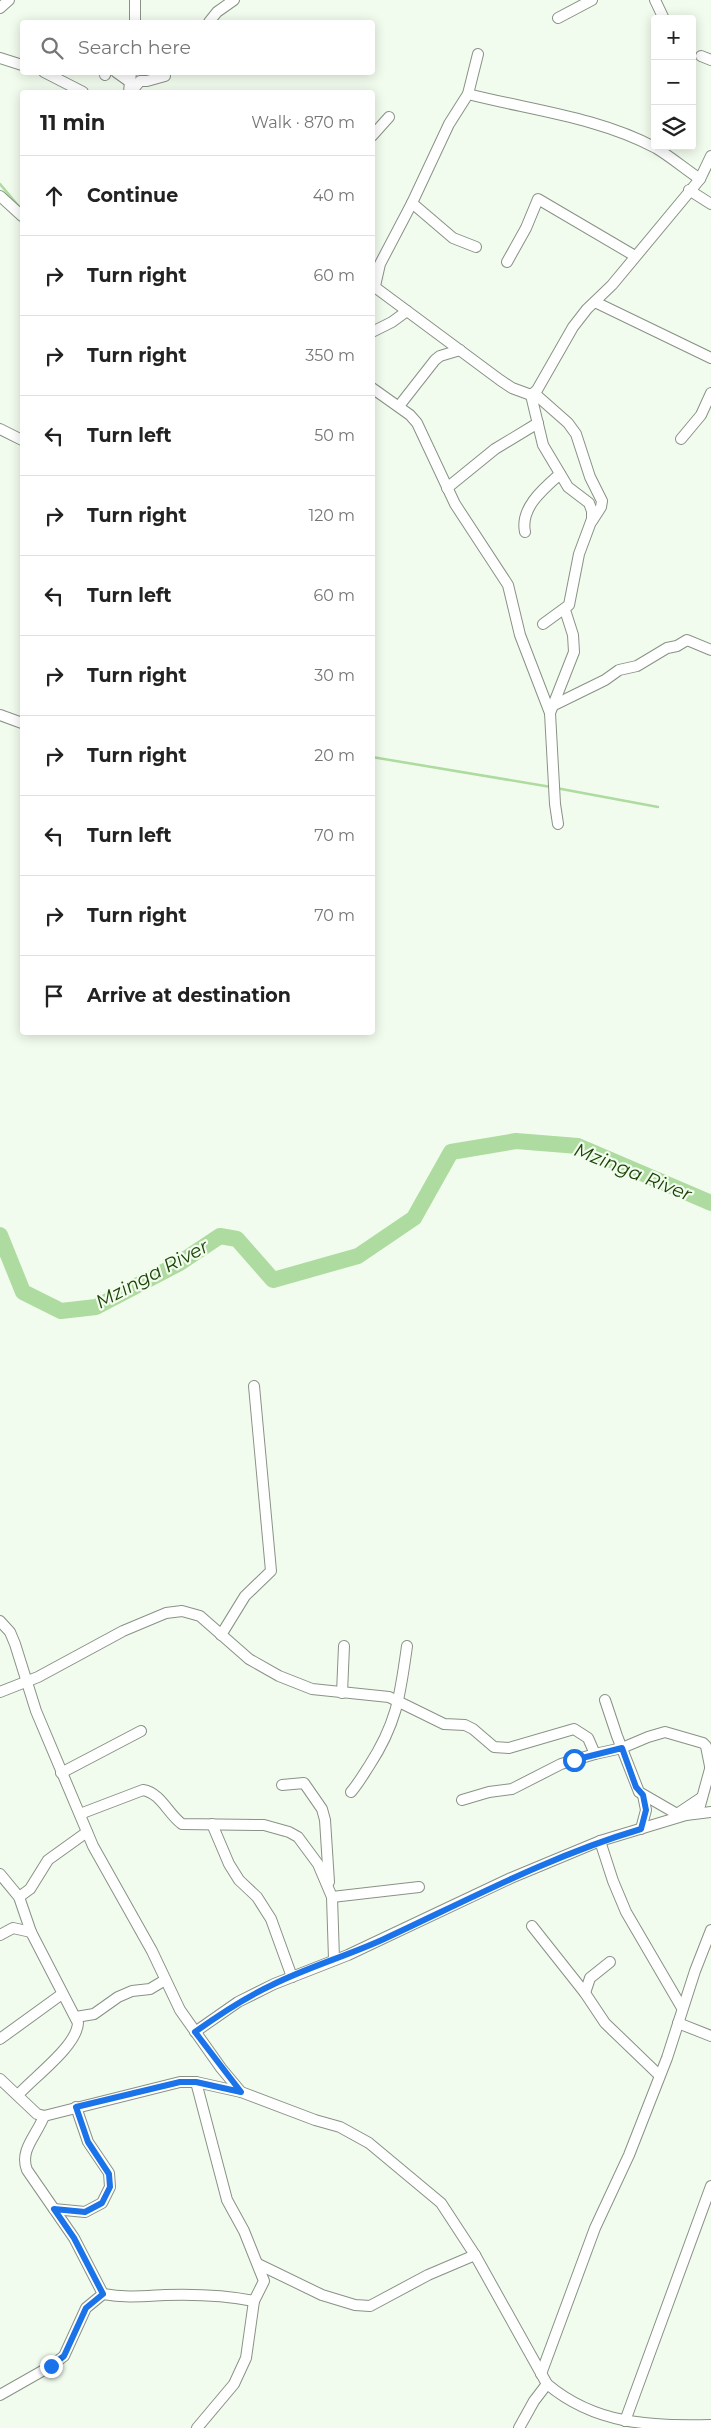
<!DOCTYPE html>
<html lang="en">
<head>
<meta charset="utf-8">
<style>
	body { margin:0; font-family:Montserrat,sans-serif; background:#f6f6f6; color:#222 }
	.controls { position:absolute; right:15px; top:15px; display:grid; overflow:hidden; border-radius:5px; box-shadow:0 2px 12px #0003 }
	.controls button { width:45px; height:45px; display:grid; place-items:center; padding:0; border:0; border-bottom:1px solid #e0e0e0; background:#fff; color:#222; font:25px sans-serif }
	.stop { position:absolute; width:15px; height:15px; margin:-11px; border:4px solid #1a73e8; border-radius:50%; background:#fff }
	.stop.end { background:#1a73e8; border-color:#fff; box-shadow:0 1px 5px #0008 }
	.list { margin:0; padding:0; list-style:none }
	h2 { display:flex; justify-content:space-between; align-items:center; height:65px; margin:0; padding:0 20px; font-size:21px }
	h2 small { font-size:16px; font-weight:400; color:#767676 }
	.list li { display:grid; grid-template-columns:32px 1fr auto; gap:15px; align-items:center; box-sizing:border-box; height:80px; padding:0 20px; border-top:1px solid #e0e0e0 }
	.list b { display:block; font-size:19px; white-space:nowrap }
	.list em { font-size:16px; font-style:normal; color:#767676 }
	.icon { flex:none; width:28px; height:28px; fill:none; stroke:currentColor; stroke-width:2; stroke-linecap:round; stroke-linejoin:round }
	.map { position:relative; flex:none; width:711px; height:2428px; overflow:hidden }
	.search { position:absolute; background:#fff; box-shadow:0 2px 12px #0003; left:20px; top:20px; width:355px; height:55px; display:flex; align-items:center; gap:12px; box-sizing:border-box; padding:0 18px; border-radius:5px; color:#767676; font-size:19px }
	.panel { position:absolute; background:#fff; box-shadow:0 2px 12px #0003; left:20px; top:90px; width:355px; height:945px; border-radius:5px }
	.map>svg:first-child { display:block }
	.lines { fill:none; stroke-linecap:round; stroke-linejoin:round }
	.stream { stroke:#aedb9f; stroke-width:2.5 }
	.river { stroke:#aedb9f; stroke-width:16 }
	.street-casing { stroke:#899286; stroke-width:12 }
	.street { stroke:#fff; stroke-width:10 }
	.route { stroke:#1a73e8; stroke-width:6 }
	.labels { text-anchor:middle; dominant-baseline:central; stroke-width:4.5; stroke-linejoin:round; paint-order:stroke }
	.water-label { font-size:19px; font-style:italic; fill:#1b4406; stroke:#f2fcee }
</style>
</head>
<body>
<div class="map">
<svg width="711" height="2428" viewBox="0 0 711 2428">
	<rect width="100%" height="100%" fill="#f2fcee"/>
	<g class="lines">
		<g class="stream">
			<path d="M0 184 22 210"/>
			<path d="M372 757 551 787"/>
			<path d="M556 788 658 807"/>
		</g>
		<path class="river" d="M0 1235 23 1292 61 1311 96 1307 178 1264 220 1236 237 1239 273 1280 358 1256 414 1218 451 1152 516 1141 578 1146 711 1203"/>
		<g class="street-casing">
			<g id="street">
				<path d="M135 0V22"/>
				<path d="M655 0 664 19"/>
				<path d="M0 8 9 0"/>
				<path d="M558 18 592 0"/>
				<path d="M209 22 217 12 234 0"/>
				<path d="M701 56 711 60"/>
				<path d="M0 58 22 65"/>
				<path d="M44 72 83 92"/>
				<path d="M116 72 130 82"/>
				<path d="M105 75 106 72"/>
				<path d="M129 92 131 72"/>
				<path d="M131 92 140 81H147L165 76 164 72"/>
				<path d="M468 94C530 110 598 117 656 148 671 157 685 169 700 179"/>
				<path d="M372 136 389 117"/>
				<path d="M689 190 711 204"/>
				<path d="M0 196 22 216"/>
				<path d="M412 203 453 238 476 247"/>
				<path d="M507 262 526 228 538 199 635 256"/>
				<path d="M372 285 500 380 512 388 531 395 537 390 573 327 587 309 612 285 700 179 711 156"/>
				<path d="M375 286 380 264 412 203 449 124 468 94 478 54"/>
				<path d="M595 302 711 358"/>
				<path d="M372 332 392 322 407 311"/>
				<path d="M372 388 410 415 417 423 455 504 508 585 520 635 550 713"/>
				<path d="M534 393 568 423 576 434 590 477 602 501 601 507 592 521"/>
				<path d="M531 395 543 445 568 487 589 503 592 511V519L579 554 569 605 543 624"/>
				<path d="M399 406 435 360 440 356 460 350"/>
				<path d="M0 429 22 440"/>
				<path d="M681 439 701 415 711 393"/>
				<path d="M447 488 495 449 538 423"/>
				<path d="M525 532C520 508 543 489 560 474"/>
				<path d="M552 706 605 680 619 670 637 666 667 648 677 646 687 640 711 650"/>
				<path d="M0 715 22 723"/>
				<path d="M558 824 555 804 550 713 574 652 573 635 565 610"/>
				<path d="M0 1621 10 1632 15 1644 36 1711 93 1846 152 1951 180 2010 221 2068 241 2092 315 2120 340 2127 369 2143 441 2203 475 2255 547 2384C596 2425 650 2426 711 2425"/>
				<path d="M221 1635 245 1596 271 1571 254 1386"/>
				<path d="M0 1692 38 1677 123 1631 166 1613 182 1611 200 1616 249 1659 279 1676 312 1689 389 1697 444 1724 465 1725 473 1729 494 1747 509 1748 574 1729 588 1738 595 1754 622 1748 648 1737 665 1732 703 1743 706 1746 711 1771"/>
				<path d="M342 1693 344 1646"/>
				<path d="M605 1700 617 1736 639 1792 677 1814 686 1815 711 1812"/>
				<path d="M61 1773 141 1731"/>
				<path d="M282 1785 304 1783 322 1809 325 1820 329 1882"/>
				<path d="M351 1792C358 1784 363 1775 369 1766 397 1723 400 1696 407 1646"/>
				<path d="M462 1800 489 1792 512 1789 561 1764 595 1754"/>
				<path d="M698 1813 710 1769"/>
				<path d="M80 1814 143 1790C161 1793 168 1814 182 1824L264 1825 289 1832 298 1837 318 1864 332 1897 334 1959"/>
				<path d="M677 1814 701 1798"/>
				<path d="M212 1824 229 1864 239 1880 257 1897 271 1919 292 1977"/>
				<path d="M641 1829 646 1810 643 1795"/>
				<path d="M600 1841 613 1881 626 1912 682 2008"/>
				<path d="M0 1874 19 1897 31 1932 78 2023C77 2046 34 2077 18 2095"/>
				<path d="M19 1897 30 1889 48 1860 87 1832"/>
				<path d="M332 1897 419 1887"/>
				<path d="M532 1926 585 1993 605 2023 659 2075"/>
				<path d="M0 1935 13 1928 31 1932"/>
				<path d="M585 1993 590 1978 610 1962"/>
				<path d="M76 2017 94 2014 118 1997 132 1991 150 1989 165 1980"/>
				<path d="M678 2023 711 2036"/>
				<path d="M195 2032 238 2002 274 1984 348 1955 511 1878 600 1841 686 1815"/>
				<path d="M0 2039 62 1994"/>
				<path d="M0 2079 37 2114 44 2116 180 2082H196L241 2092"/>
				<path d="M196 2082 227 2200 244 2231 264 2281 254 2301 246 2358 234 2384 197 2428"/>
				<path d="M54 2209 85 2212 102 2203 110 2187 109 2173 88 2142 76 2107"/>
				<path d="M258 2264 322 2295 355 2305 370 2306 428 2275 475 2255"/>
				<path d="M103 2294C125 2298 144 2296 165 2295 195 2294 224 2295 254 2301"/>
				<path d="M541 2374 595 2228 629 2155 667 2058 695 1971 711 1930"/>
				<path d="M0 2395 51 2366 64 2356 86 2308 103 2294 74 2238 27 2170C19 2150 37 2135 44 2116"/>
				<path d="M625 2421 711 2186"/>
				<path d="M519 2428 534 2401 547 2384"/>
			</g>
		</g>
		<use href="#street" class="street"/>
	</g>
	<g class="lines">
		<path class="route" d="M51 2366 64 2356 86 2308 103 2294 74 2238 54 2209 85 2212 102 2203 110 2187 109 2174 88 2142 76 2107 180 2082H196L241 2092 195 2032C220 2014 244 1998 272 1985 308 1967 347 1956 384 1939 470 1899 550 1856 641 1829L646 1810 643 1795 636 1787 622 1748 574 1760"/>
	</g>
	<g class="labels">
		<g class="water-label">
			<text transform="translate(633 1172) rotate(22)">Mzinga River</text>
			<text transform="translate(152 1274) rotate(-28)">Mzinga River</text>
		</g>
	</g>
</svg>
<div class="controls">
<button>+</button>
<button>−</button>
<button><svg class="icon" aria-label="layers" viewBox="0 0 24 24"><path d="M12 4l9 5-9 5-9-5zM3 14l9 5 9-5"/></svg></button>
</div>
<div class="stop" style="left:574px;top:1760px"></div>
<div class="stop end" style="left:51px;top:2366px"></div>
<div class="search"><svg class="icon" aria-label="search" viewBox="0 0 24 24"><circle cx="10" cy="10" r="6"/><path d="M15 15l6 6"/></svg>Search here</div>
<section class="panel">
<h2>11 min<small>Walk · 870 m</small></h2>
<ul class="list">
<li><svg class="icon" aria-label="ahead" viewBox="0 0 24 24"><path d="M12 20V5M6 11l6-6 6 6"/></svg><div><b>Continue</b></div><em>40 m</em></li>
<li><svg class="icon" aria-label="right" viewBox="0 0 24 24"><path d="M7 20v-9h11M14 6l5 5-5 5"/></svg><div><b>Turn right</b></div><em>60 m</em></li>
<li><svg class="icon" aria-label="right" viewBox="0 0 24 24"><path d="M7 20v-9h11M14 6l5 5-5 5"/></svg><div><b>Turn right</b></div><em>350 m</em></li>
<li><svg class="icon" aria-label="left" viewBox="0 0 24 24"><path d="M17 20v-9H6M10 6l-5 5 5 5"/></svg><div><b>Turn left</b></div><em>50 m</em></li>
<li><svg class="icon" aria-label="right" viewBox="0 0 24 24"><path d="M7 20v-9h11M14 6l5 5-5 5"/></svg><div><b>Turn right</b></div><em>120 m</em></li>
<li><svg class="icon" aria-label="left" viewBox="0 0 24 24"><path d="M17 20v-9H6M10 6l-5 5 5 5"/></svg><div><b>Turn left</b></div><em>60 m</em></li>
<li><svg class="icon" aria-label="right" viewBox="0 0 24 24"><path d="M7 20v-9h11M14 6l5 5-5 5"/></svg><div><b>Turn right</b></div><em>30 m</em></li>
<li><svg class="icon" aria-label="right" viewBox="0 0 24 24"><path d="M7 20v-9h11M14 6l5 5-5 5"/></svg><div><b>Turn right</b></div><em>20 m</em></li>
<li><svg class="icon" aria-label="left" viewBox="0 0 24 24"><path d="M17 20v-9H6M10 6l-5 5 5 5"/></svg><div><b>Turn left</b></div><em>70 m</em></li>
<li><svg class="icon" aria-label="right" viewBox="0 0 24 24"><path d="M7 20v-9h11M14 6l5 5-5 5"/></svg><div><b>Turn right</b></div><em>70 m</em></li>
<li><svg class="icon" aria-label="arrive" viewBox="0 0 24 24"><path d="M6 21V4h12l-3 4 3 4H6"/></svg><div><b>Arrive at destination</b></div></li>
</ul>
</section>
</div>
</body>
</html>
